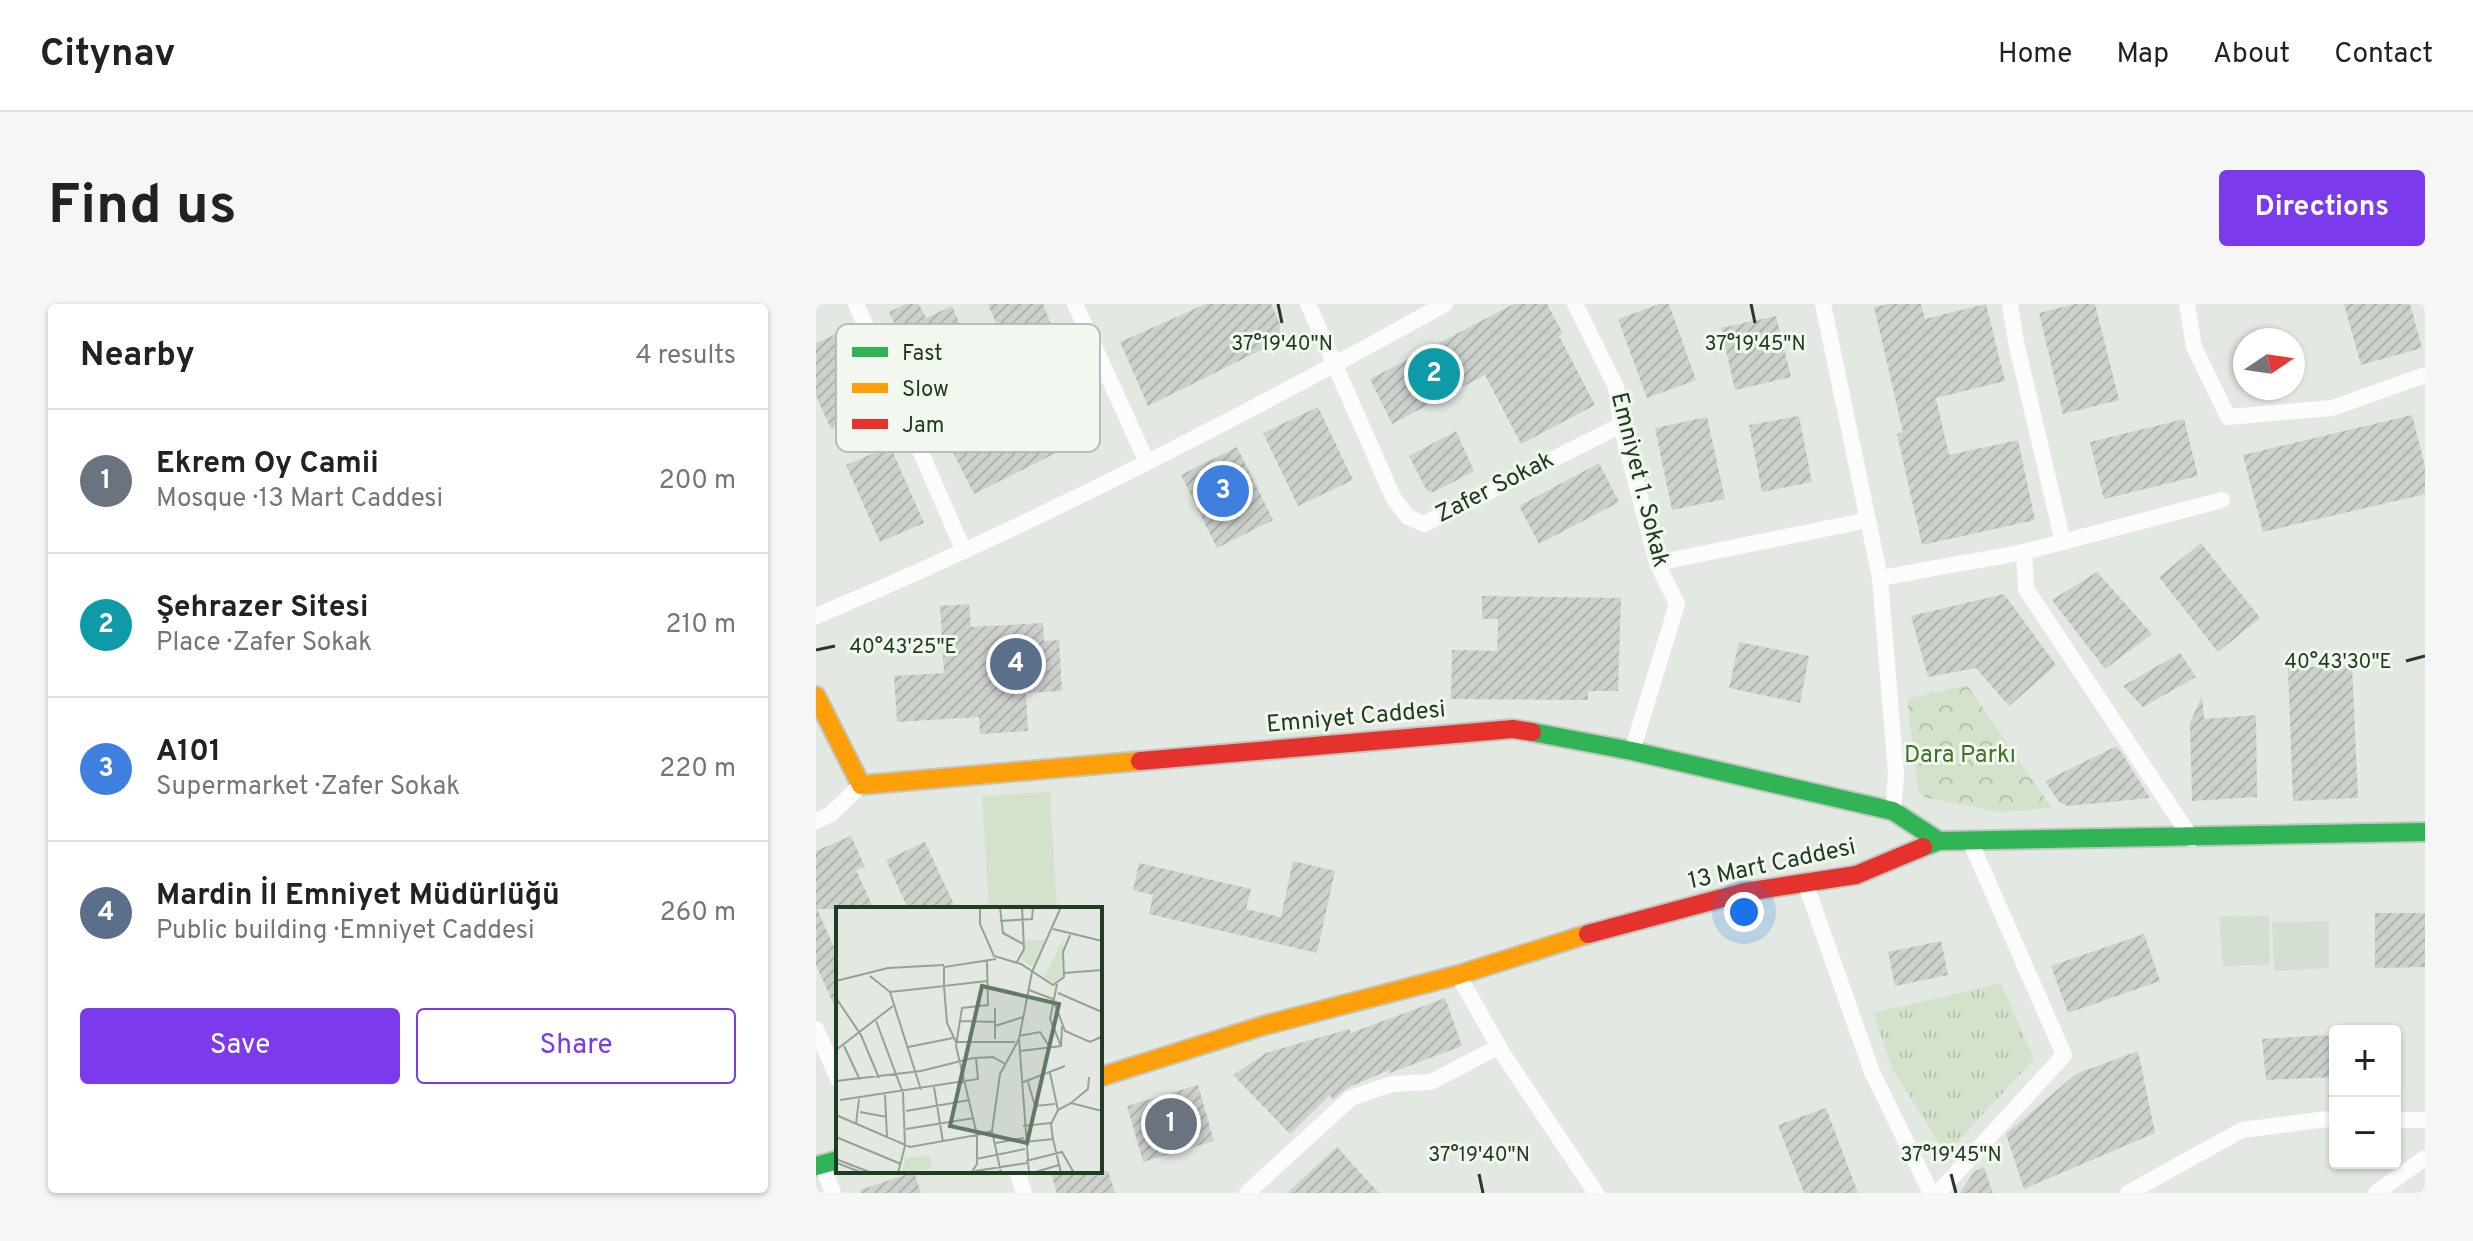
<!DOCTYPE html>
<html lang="en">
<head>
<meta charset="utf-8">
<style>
	body { margin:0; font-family:Overpass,sans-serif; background:#f6f6f6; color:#222 }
	.controls { position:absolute; right:24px; bottom:24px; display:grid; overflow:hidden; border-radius:8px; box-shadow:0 2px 6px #0004 }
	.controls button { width:72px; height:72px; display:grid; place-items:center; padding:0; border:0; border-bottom:2px solid #e0e0e0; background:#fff; color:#222; font:40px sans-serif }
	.compass { position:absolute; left:1417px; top:24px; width:72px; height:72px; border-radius:50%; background:#fff; box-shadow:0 2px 6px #0004; rotate:77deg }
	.you { position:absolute; left:928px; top:608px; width:28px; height:28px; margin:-20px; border:6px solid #fff; border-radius:50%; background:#1a73e8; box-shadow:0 0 0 12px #1a73e833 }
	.badge { display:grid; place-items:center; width:52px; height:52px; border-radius:50%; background:#7c3aed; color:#fff; font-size:26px; font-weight:700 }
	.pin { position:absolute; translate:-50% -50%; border:4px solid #fff; box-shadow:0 2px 8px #0006 }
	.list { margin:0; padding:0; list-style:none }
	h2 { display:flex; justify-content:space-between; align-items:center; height:104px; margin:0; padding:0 32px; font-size:34px }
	h2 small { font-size:26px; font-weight:400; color:#767676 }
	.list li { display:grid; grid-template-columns:52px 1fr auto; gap:24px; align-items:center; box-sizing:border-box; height:144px; padding:0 32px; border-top:2px solid #e0e0e0 }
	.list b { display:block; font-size:30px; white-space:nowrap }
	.list p { margin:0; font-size:26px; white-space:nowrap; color:#767676 }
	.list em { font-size:26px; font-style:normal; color:#767676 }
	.actions { display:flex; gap:16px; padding:24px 32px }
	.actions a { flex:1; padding:18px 0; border:2px solid #7c3aed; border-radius:8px; text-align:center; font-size:28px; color:#7c3aed }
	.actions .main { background:#7c3aed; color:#fff }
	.map { position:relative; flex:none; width:1609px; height:889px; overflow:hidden; border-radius:8px }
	header { display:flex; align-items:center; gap:48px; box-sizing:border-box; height:112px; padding:0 40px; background:#fff; border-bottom:2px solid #e0e0e0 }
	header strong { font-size:38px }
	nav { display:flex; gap:44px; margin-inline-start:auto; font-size:28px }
	.intro { display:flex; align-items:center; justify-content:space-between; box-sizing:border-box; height:192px; padding:0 48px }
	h1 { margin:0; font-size:56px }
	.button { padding:20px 36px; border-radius:8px; background:#7c3aed; color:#fff; font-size:28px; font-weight:700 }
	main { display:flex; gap:48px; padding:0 48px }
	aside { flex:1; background:#fff; border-radius:8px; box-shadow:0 2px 6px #0004 }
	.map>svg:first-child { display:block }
	.built { fill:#d5ded3 }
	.grass { fill:url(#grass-tufts) }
	.park { fill:url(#park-crowns) }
	.garden { fill:#d4e2cb }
	.building { fill:url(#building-hatch) }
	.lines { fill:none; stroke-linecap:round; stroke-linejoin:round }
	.fast-casing { stroke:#bfc8bf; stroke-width:22 }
	.slow-casing { stroke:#bfc8bf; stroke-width:22 }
	.jam-casing { stroke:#bfc8bf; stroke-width:22 }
	.street { stroke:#fbfcfb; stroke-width:16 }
	.fast { stroke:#30b455; stroke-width:18 }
	.slow { stroke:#ff9f0a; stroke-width:18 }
	.jam { stroke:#e5322d; stroke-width:18 }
	.ticks { fill:none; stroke:#203c22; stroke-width:3 }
	.labels { text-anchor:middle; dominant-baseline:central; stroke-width:6; stroke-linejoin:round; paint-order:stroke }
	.street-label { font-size:24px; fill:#203c22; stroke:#f2f8f0 }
	.park-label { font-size:24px; fill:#3f732a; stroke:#f2f8f0 }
	.inset-road { fill:none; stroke:#95a396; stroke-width:2 }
	.view { fill:#647866; fill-opacity:0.15; stroke:#647866; stroke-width:4 }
	.inset-edge { fill:none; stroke:#203c22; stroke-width:4 }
	.key { fill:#f2f8f0; stroke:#b3c0b2; stroke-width:2 }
	.key-label { font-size:22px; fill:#203c22 }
	.ticks-label { font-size:20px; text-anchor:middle; fill:#203c22; stroke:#f2f8f0; stroke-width:6; stroke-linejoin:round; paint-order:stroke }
</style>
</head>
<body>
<header>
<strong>Citynav</strong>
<nav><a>Home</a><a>Map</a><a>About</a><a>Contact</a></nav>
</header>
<div class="intro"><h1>Find us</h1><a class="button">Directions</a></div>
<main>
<aside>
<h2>Nearby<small>4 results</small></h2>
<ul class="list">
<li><span class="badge" style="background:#6b7280">1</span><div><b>Ekrem Oy Camii</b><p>Mosque · 13 Mart Caddesi</p></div><em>200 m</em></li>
<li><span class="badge" style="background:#0f9aa8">2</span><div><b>Şehrazer Sitesi</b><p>Place · Zafer Sokak</p></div><em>210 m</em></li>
<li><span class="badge" style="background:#3f7fe0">3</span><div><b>A101</b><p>Supermarket · Zafer Sokak</p></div><em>220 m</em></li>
<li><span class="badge" style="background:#5c6f8a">4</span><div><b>Mardin İl Emniyet Müdürlüğü</b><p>Public building · Emniyet Caddesi</p></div><em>260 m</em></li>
</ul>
<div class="actions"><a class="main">Save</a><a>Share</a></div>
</aside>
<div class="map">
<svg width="1609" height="889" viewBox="0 0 1609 889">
	<defs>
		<pattern id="grass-tufts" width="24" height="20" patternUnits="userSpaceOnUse" patternTransform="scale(2)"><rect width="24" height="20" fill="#d4e2cb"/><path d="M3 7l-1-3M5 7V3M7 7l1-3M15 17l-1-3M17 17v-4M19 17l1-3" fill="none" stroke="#b6c3ae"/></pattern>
		<pattern id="park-crowns" width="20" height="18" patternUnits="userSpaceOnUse" patternTransform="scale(2)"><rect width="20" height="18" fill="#d4e2cb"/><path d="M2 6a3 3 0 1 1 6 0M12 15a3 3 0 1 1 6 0" fill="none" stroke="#b6c3ae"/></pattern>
		<pattern id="building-hatch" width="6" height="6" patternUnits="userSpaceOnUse" patternTransform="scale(2)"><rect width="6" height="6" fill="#ccd1cc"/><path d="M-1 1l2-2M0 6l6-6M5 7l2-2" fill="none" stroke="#afb4af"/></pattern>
	</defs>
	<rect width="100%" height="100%" fill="#e3e8e3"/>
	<g class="built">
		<path d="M1453 611 1454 661 1407 662 1403 613Z"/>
		<path d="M1513 617V664L1458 667 1456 618Z"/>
	</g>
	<path class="grass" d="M1185 679 1218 755 1130 850 1077 766 1057 709Z"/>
	<path class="park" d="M1151 381 1236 504 1184 508 1110 494 1102 486 1091 395Z"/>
	<path class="garden" d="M234 488 241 605H173L166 492Z"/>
	<g class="building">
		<path d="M90 0H103L110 14 136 2 151 37 125 49 134 68 106 80 73 8Z"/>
		<path d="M172 0H227L236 23 190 43Z"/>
		<path d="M390 0H455L464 20 463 33 455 41 332 102 304 38Z"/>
		<path d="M698 0H731L747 30 743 32 779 101 705 140 669 71 576 120 554 75Z"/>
		<path d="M844 0H853L880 76 831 94 802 15Z"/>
		<path d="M1073 0H1105L1109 15 1170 0 1189 77 1120 94 1133 151 1202 136 1219 216 1106 241 1081 130 1087 128 1058 3Z"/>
		<path d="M1259 0H1279L1303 96 1247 110 1223 9Z"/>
		<path d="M1528 0H1594L1606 44 1545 61Z"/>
		<path d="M960 12 975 73 919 86 905 24Z"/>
		<path d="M25 28 58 105 15 125 0 92V39Z"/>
		<path d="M254 69 284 127 158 190 128 131Z"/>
		<path d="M502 103 537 176 482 202 447 129Z"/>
		<path d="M1596 111 1609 163V190L1447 228 1427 151Z"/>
		<path d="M983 112 996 178 946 188 933 121Z"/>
		<path d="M891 113 909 195 856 206 839 124Z"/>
		<path d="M1368 115 1382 172 1288 195 1274 138Z"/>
		<path d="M640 127 658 167 618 188 611 187 593 152Z"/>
		<path d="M74 142 108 219 64 238 30 161Z"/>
		<path d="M421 143 457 216 401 244 365 171Z"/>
		<path d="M783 159 803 198 723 240 703 202Z"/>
		<path d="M1385 239 1444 314 1402 348 1343 273Z"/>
		<path d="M1281 268 1336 330 1289 365 1236 296Z"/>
		<path d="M1188 290 1240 361 1193 402 1160 364 1112 373 1095 312Z"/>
		<path d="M666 292 805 294 802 387H772V396L635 395 636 346 681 347 682 315H666Z"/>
		<path d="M153 300 155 323 227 319 228 337 243 336 246 387 210 389 212 427 164 430 163 413 81 418 78 372 128 369 124 302Z"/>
		<path d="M923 338 993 352 984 399 913 384Z"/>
		<path d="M1364 349 1380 373 1327 403 1307 382Z"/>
		<path d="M1536 361 1542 494 1477 497 1472 364Z"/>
		<path d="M1386 392 1388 415 1440 411 1441 493 1376 497 1374 419Z"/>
		<path d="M1301 442 1334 494 1252 502 1243 498 1229 477Z"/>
		<path d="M35 532 49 563 40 566 58 605H1L22 652V710L0 661V547Z"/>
		<path d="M109 538 140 605H92L70 556Z"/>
		<path d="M477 557 519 567 501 649 333 610 337 591 317 586 323 559 435 585 430 605 465 613Z"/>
		<path d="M1559 609H1609V663L1559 664Z"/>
		<path d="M1328 630 1344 677 1252 709 1235 662Z"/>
		<path d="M1125 637 1132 671 1079 682 1072 648Z"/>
		<path d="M629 694 646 742 574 769 573 766 531 784 517 796 514 791 474 830 417 771 450 749 533 725 535 729Z"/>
		<path d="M1510 731 1519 737V773L1450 776 1446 735Z"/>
		<path d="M1322 747 1339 829 1208 885 1190 830 1260 770Z"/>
		<path d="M382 781 398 837 327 858 311 802Z"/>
		<path d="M1010 804 1042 889H988L962 821Z"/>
		<path d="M521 843 563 889H471Z"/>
		<path d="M1168 863 1177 889H1144L1158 868Z"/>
		<path d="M234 867H292L299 889H241Z"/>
		<path d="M98 868 105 889H45L44 886Z"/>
	</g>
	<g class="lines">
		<g class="fast-casing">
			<g id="fast">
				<path d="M716 428 816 447 1077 507 1123 537"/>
				<path d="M1107 543 1123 537 1609 528"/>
				<path d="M0 862 22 856"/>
			</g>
		</g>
		<g class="slow-casing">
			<g id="slow">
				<path d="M0 392 45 481 324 457"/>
				<path d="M284 773 446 722 642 671 772 630"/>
			</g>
		</g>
		<g class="jam-casing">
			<g id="jam">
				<path d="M324 457 697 425 716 428"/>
				<path d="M772 630 929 588 1040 571 1107 543"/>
			</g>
		</g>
		<g class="street">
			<path d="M40 0 147 245"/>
			<path d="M259 0 330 156"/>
			<path d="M492 0 578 195 592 213 608 220 805 121"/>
			<path d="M759 0 800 83 805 121 841 259 861 300 816 447"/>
			<path d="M1007 0 1064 274 1080 470 1077 507"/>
			<path d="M1194 0 1200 38 1247 238"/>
			<path d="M1371 0 1378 43 1412 113 1516 104 1609 71"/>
			<path d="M1208 248 1210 285 1376 535"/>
			<path d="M841 259 1052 216"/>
			<path d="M1064 274 1208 248 1406 196"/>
			<path d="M0 312C215 222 425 113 629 0"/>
			<path d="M0 517 15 510 45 481"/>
			<path d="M990 581 1056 768 1115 889"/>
			<path d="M642 671 687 750 780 889"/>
			<path d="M0 725 22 775"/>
			<path d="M1579 816H1609"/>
			<path d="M6 860 17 889"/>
			<path d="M201 867 208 889"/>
			<path d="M431 889 535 794 576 780 615 778 682 743"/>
			<path d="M1122 889 1248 751 1155 539"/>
			<path d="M1312 889 1426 826 1519 814"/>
			<path d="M1560 889 1609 854"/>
		</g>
		<use href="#fast" class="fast"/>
		<use href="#slow" class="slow"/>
		<use href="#jam" class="jam"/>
	</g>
	<path class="ticks" d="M462 0 466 19M935 0 939 19M0 346 19 342M1590 357 1609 352M663 870 667 889M1135 870 1140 889"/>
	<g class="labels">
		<g class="street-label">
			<text transform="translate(823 176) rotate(76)">Emniyet 1. Sokak</text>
			<text transform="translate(679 184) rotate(-27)">Zafer Sokak</text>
			<text transform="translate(540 414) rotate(-5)">Emniyet Caddesi</text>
			<text transform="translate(956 561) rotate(-12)">13 Mart Caddesi</text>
		</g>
		<g class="park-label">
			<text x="1144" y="452">Dara Parkı</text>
		</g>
	</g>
	<g transform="translate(20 603)">
		<rect width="266" height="266" fill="#e3e8e3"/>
		<path d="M228 31 225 70 217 76 208 70ZM190 33H209L197 60 185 53ZM89 249 97 253 94 262 66 266 69 251Z" fill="#d4e2cb"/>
		<path class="inset-road" d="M144 0V17L158 49 185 57 217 78 228 70 227 45 234 28M164 0 167 26 187 37M164 14 196 12 197 0M217 22 266 34M181 55 188 42 186 0M228 66 266 63M34 69 54 85M0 74 52 61 108 58M151 74 108 79V60L160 52M221 77 214 112 225 139M193 83 217 92 229 124 254 135 265 130M54 85 108 79 111 116 120 135M54 85 85 183M222 86 266 105M0 91 25 128 43 171M40 114 67 186 69 239 62 266M124 114 159 115M159 119 187 110M183 129 204 125 213 139M159 132V101M120 135H179M8 139 24 173M72 140 117 131M0 143 57 99M184 144 225 139 226 119M214 166 222 203 215 217 217 232M0 167V217M0 174 85 164 137 151 157 150 169 157M192 175 199 199 219 197M185 176 229 159M98 180 107 235M49 188 51 230M4 193 142 172 140 151M235 196 252 182 253 170M222 203 235 196 266 204M70 204 134 193M24 205 51 210M0 208 74 240 141 228 120 139 126 101 152 98 151 54M20 217 23 192M187 219 215 216M70 222 138 211M156 224 165 266M0 230 65 257M188 235 217 232 225 266M160 236 188 231M0 252 36 266M140 252 189 242M190 254 226 245 238 266M1 256 27 266M139 264 191 256M135 266 141 257V228L156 224 164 167 183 132M193 266 183 132 196 65 225 0M196 266 223 258"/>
		<path class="view" d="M146 79 223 97 191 236 114 219Z"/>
		<rect width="266" height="266" class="inset-edge"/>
	</g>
	<rect x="20" y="20" width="264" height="128" rx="12" class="key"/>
	<rect x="36" y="43" width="36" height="10" fill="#30b455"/>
	<rect x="36" y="79" width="36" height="10" fill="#ff9f0a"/>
	<rect x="36" y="115" width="36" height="10" fill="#e5322d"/>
	<g class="key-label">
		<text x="86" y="56">Fast</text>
		<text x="86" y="92">Slow</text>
		<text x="86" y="128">Jam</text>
	</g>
	<g class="ticks-label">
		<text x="466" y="46">37°19'40"N</text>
		<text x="939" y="46">37°19'45"N</text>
		<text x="87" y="349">40°43'25"E</text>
		<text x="1522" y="364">40°43'30"E</text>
		<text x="663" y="857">37°19'40"N</text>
		<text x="1135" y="857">37°19'45"N</text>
	</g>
</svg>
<div class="controls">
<button>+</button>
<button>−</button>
</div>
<svg class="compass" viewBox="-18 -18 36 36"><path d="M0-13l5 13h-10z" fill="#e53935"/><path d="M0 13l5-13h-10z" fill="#767676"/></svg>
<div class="you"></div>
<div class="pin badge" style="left:355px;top:820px;background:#6b7280">1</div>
<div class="pin badge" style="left:618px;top:70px;background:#0f9aa8">2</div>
<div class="pin badge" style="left:407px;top:187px;background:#3f7fe0">3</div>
<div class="pin badge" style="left:200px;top:360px;background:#5c6f8a">4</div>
</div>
</main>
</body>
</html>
